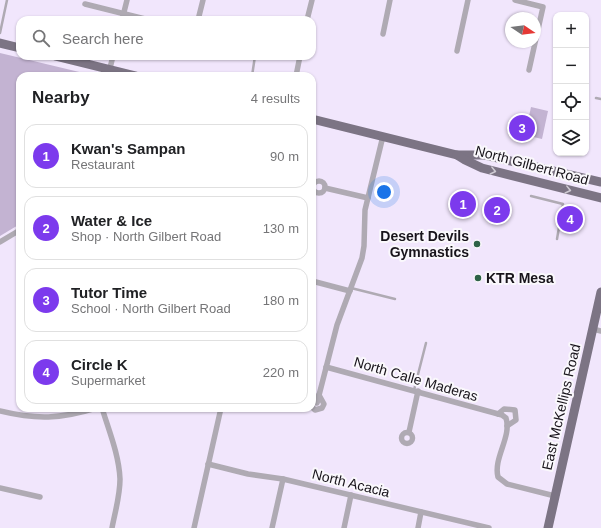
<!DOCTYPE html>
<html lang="en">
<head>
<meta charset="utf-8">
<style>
	body { margin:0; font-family:Arial,sans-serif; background:#f2f2f2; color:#202124 }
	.controls { position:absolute; right:12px; top:12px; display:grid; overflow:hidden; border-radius:8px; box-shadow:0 1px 3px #0004 }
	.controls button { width:36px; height:36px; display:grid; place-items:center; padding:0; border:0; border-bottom:1px solid #e0e0e0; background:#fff; color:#202124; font:20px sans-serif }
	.compass { position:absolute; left:505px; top:12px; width:36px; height:36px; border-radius:50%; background:#fff; box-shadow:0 1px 3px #0004; rotate:103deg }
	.you { position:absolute; left:384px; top:192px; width:14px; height:14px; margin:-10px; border:3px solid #fff; border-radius:50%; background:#1a73e8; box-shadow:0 0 0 6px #1a73e833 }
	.badge { display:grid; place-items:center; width:26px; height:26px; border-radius:50%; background:#7c3aed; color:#fff; font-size:13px; font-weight:700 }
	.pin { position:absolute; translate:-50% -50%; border:2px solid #fff; box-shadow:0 1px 4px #0006 }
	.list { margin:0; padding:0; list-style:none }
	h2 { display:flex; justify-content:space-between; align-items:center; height:52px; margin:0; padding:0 16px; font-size:17px }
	h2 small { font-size:13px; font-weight:400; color:#757577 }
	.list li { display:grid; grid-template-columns:26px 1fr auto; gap:12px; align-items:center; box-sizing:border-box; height:64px; margin:0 8px 8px; padding:0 8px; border:1px solid #e0e0e0; border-radius:12px }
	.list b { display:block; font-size:15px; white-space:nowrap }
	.list p { margin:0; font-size:13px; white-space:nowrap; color:#757577 }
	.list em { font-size:13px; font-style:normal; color:#757577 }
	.icon { flex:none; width:22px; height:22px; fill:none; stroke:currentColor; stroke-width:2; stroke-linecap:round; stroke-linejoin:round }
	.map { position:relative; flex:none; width:601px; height:528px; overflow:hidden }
	.search { position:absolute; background:#fff; box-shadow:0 1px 3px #0004; left:16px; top:16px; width:300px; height:44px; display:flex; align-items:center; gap:10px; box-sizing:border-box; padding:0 14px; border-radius:12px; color:#757577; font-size:15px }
	.panel { position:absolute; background:#fff; box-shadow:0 1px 3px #0004; left:16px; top:72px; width:300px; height:340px; border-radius:12px }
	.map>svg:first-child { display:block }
	.green { fill:#c3b3d2 }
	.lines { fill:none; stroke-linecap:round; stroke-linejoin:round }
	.service { stroke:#afaab3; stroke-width:2.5 }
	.minor { stroke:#afaab3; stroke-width:5.5 }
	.primary { stroke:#7c7484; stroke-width:9 }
	.oneway { stroke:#cecad2 }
	.poi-dot { fill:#2e6247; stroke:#faf8fc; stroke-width:1.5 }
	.labels { text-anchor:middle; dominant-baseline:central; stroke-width:4; stroke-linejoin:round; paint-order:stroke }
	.street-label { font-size:14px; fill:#18141b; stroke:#faf8fc }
	.poi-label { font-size:14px; font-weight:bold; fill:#18141b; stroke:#faf8fc; text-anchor:end }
</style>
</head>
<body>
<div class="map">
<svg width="601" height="528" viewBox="0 0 601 528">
	<rect width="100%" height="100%" fill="#f1e6fc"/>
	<g class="green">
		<path d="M0 53 96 76H20V224L0 236Z"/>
		<path d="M531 107 548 111 542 139 525 135Z"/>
	</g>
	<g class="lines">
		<g class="service">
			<path d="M0 33 7 0"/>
			<path d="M252 76 255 56"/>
			<path d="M596 98 601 99"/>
			<path d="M531 196 563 204 557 239"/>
			<path d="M351 288 395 299"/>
			<path d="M414 390 426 343"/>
		</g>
		<g class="minor">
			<path d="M515 0 543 7 529 70"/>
			<path d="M85 4 149 20"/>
			<path d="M122 20 127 0"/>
			<path d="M198 20 203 0"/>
			<path d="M307 20 312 0"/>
			<path d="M383 34 390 0"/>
			<path d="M457 51 468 0"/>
			<path d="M108 76 113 56"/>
			<path d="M296 76 300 56"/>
			<circle cx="319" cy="187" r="6"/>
			<path d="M325 188 368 198"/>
			<path d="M0 242 20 230"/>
			<path d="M312 281 350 291"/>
			<path d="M593 329 601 331"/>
			<path d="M326 367 502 415 506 418C512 437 493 458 498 477L507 484 555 496"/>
			<path d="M312 402 317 403 337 325 362 258 364 246 365 210 383 136"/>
			<path d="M312 407 315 410 322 408 324 404 319 395"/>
			<path d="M102 408C109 431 119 455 120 479 120 496 115 512 112 528"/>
			<path d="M0 411C37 420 60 419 96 408"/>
			<path d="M498 414 504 409 515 410 516 420 507 426"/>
			<path d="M409 432 418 391"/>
			<circle cx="407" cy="438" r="5.5"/>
			<path d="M208 464 248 474 283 479 489 528"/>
			<path d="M0 488 40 497"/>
			<path d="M194 528 221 408"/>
			<path d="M272 528 283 479"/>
			<path d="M344 528 351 495"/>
			<path d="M418 528 421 512"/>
		</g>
		<g class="primary">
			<path d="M0 43 20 48"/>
			<path d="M55 56 136 76"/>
			<path d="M312 119 457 155H485L601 182"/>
			<path d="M457 155 465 160 482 168 601 198"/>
			<path d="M548 528 601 292"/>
		</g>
	</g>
	<defs><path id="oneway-chevron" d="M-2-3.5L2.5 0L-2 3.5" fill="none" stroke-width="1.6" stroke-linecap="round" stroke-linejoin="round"/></defs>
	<g class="oneway">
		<use href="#oneway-chevron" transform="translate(493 171) rotate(14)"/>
		<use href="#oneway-chevron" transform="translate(568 190) rotate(14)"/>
	</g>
	<g class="poi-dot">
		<circle cx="477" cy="244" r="4"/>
		<circle cx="478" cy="278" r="4"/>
	</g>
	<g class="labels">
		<g class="street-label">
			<text transform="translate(532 165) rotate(15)">North Gilbert Road</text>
			<text transform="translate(416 379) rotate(16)">North Calle Maderas</text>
			<text transform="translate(561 407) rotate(-77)">East McKellips Road</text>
			<text transform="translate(351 483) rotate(14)">North Acacia</text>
		</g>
		<g class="poi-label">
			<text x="469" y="236">Desert Devils<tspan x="469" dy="16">Gymnastics</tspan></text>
			<text x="486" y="278" text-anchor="start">KTR Mesa</text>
		</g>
	</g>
</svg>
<div class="controls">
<button>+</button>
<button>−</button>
<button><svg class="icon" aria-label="locate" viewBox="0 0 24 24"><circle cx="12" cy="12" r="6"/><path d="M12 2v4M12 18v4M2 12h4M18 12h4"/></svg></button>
<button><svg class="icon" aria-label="layers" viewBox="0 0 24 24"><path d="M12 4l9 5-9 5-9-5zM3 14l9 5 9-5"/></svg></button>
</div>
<svg class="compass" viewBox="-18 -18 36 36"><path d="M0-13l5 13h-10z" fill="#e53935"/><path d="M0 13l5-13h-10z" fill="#757577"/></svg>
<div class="you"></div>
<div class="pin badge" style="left:463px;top:204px">1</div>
<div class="pin badge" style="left:497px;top:210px">2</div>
<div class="pin badge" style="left:522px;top:128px">3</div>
<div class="pin badge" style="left:570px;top:219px">4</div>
<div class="search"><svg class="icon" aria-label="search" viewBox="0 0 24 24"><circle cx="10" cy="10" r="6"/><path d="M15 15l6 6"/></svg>Search here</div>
<section class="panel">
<h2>Nearby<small>4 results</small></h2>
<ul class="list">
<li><span class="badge">1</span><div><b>Kwan's Sampan</b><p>Restaurant</p></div><em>90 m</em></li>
<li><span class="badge">2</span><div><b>Water &amp; Ice</b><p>Shop · North Gilbert Road</p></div><em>130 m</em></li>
<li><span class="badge">3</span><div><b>Tutor Time</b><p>School · North Gilbert Road</p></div><em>180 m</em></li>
<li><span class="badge">4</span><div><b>Circle K</b><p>Supermarket</p></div><em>220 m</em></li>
</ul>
</section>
</div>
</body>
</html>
